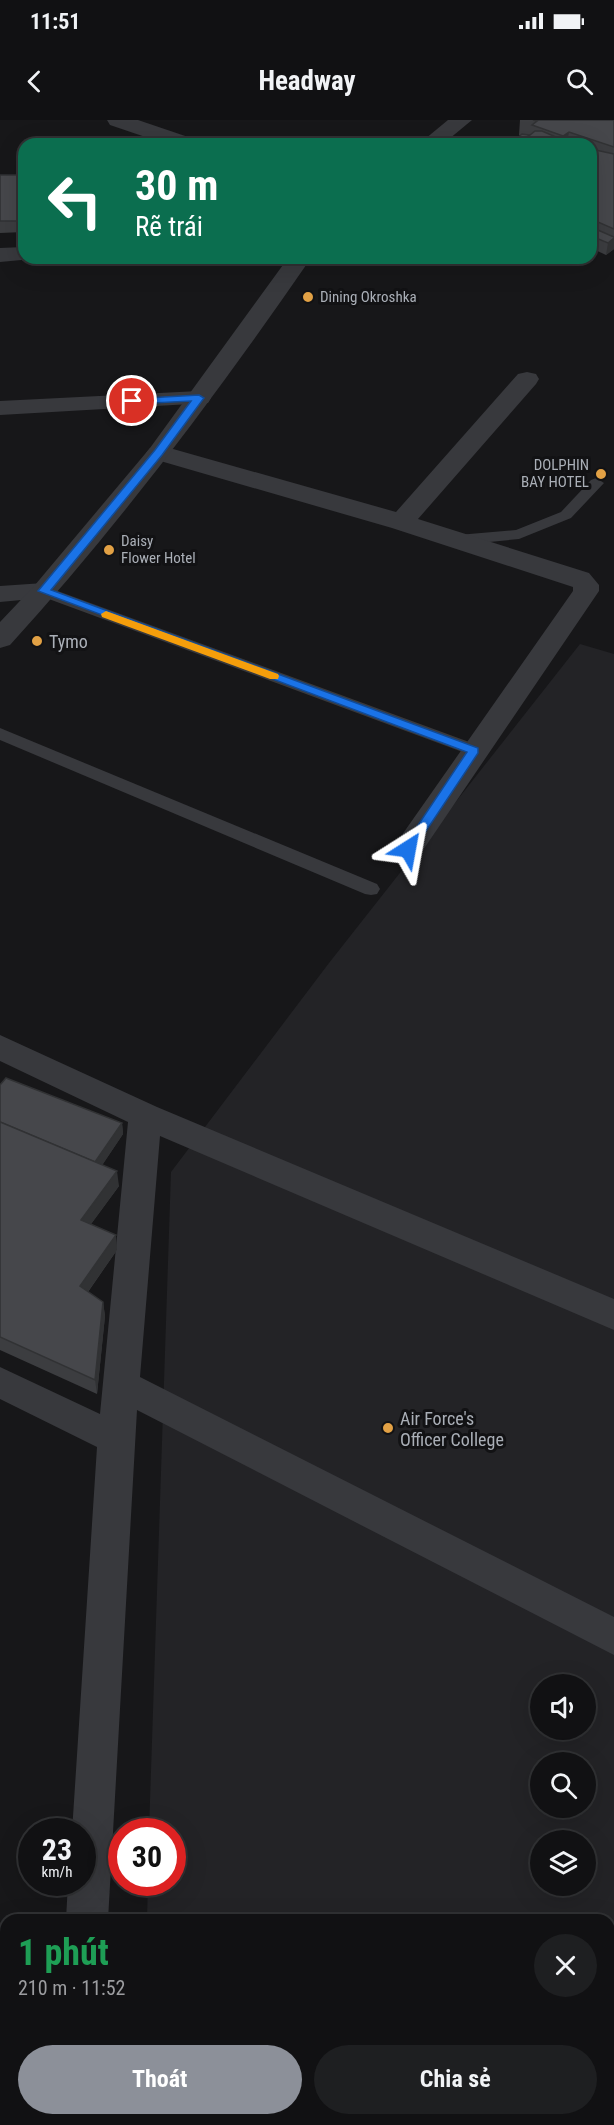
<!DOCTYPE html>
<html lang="vi">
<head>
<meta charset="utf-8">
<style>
  body { margin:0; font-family:"Roboto Condensed",sans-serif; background:#1e1f21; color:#f1f3f6; height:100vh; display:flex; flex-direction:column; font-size:22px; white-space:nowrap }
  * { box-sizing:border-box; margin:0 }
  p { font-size:20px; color:#9c9da0 }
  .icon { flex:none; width:33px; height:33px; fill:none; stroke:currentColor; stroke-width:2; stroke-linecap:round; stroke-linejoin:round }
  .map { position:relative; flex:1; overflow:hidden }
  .side { position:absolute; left:0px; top:1794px; width:615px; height:212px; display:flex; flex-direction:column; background:#111113; border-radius:18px 18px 0 0; box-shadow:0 6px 24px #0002,0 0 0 2px #303133 }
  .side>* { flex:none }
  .banner { position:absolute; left:18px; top:18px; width:579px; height:126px; border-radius:18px; box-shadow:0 6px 24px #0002,0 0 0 2px #303133; background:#0b6e4f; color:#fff; overflow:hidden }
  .buttons { position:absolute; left:530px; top:1554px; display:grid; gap:12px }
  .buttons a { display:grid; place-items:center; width:66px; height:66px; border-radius:50%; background:#111113; box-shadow:0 6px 24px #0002,0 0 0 2px #303133; font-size:30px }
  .speed { position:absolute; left:18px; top:1698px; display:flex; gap:12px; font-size:30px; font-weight:700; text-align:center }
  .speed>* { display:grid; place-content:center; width:78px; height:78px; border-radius:50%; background:#111113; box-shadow:0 6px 24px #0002,0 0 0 2px #303133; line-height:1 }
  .speed small { font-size:15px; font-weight:400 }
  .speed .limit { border:9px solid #d22; background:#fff; color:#111 }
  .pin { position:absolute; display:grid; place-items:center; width:51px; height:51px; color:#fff; margin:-26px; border:3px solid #fff; border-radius:50%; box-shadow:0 2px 6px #0007 }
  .me { position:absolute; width:66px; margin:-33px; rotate:34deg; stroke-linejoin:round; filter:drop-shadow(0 0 4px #0008) }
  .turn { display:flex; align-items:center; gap:21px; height:126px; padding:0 18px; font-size:27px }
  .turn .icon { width:78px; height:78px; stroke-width:2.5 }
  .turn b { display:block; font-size:42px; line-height:51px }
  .round { display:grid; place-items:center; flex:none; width:63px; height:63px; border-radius:32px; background:#1e1f21 }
  .head { display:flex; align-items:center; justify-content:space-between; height:102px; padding:0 18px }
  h1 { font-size:36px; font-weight:700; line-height:45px; color:#1e9e55 }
  .action { display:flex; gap:12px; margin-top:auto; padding:12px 18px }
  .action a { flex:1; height:69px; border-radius:36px; background:#8c9099; color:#fff; font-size:24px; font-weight:700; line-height:69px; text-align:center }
  .action a+a { background:#1e1f21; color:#f1f3f6 }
  .status { display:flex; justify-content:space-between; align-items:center; height:42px; padding:0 30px; background:#111113; direction:ltr }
  .status svg { height:16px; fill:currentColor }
  header { display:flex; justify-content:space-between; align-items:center; height:78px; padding:0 18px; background:#111113; font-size:27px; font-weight:700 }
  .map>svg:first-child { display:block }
</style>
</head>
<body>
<div class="status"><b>11:51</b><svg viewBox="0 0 49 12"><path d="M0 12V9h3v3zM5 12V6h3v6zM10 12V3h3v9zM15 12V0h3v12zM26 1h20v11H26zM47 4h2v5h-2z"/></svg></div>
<header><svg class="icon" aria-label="back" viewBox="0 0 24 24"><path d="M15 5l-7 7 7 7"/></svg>Headway<svg class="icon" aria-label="search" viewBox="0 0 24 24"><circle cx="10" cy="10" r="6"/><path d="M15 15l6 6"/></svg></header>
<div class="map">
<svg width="614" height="2005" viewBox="0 0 614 2005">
  <rect width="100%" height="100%" fill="#171719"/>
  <path fill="#232326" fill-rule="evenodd" d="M580,524L614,534V2005H140V2000H609V1800H147L148,1763L172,1762V1712L149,1711L171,1052L329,843ZM540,1564H585V1610H540ZM540,1642H585V1688H540ZM540,1720H585V1766H540Z"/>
  <polygon fill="#212822" points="609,1848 614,1851 614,2005 474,2005 477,2000 609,2000"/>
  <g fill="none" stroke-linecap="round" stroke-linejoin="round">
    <g fill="#38393d" fill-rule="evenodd">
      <polygon points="596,358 604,363 571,398 519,419 458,425 450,420 458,415 516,410 561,392 591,360"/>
      <polygon points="44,466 480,626 482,630 480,634 468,634 38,475 36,471"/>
      <polygon points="0,608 377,764 380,769 377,774 371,775 365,774 0,620"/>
    </g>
    <g fill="#38393d" fill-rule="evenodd">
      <polygon points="527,252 536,254 539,259 536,264 418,399 589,453 599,465 599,471 419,736 408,739 397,736 393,729 397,722 573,471 573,467 392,408 150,338 146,333 150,328 159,325 396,392 518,254"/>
      <polygon points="199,271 208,273 211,278 208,283 0,295 0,281"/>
      <polygon points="44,463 53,465 57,471 53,477 0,482 0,466"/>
      <polygon points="0,915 157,987 614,1179 614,1210 160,1016 140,1257 614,1497 614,1535 137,1290 108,1800 66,1800 68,1762 82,1762 82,1712 72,1712 97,1327 0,1279 0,1247 100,1294 128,1002 0,941"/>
      <rect x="53" y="2000" width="44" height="5"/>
    </g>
    <g fill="#38393d" fill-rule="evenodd">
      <polygon points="107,0 138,0 194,19 197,24 166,24 110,5"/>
      <polygon points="448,0 472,0 443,24 419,24"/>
      <polygon points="24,127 24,138 32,139 0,142 0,128"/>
      <path d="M288,138H311C218,273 120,404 10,525L0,528V502L35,465L150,328Z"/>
    </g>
  </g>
  <g fill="#3c3d40">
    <polygon points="520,0 614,0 614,129 606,135 591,128 591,24 511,24 521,15 519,15"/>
    <polygon points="0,55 24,55 24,112 0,113"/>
    <polygon points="0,965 122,1003 123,1014 102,1045 119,1066 91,1104 117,1130 88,1172 103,1182 105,1196 97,1274 0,1230"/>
  </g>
  <g fill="#313234">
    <polygon points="569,12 567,24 563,24 563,16"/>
    <polygon points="614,118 614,129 606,135 608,123"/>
    <polygon points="122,1003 123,1014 95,1056 93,1045"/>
    <polygon points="117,1051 119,1066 83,1115 81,1100"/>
    <polygon points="116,1115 117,1130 82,1180 80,1166"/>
    <polygon points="103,1182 105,1196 97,1274 95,1260"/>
  </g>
  <g fill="#46474b" stroke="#313234" stroke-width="1.5">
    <polygon points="533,0 614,0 614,27 569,12 563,16 532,5 537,1"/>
    <polygon points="535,11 542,11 572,24 519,24"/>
    <polygon points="522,14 529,15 519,24 511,24"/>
    <polygon points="591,29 614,34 614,109 591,99"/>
    <rect x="0" y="55" width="24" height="46"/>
    <polygon points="591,107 614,117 614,118 608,123 591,116"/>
    <polygon points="6,958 122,1003 95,1042 0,1002 0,965"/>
    <polygon points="0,1002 117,1051 81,1100 116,1115 80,1166 103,1182 95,1260 0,1217"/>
  </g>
  <polygon fill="#1a73e8" stroke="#114b97" stroke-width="1.5" points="199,275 204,278 162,335 51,470 478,628 478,633 412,732 408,734 402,729 467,632 38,471 155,330 191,281 132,284 129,283 129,279"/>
  <polygon fill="#f59e0b" points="106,491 278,554 279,556 278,559 270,559 102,497 101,494"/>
  <g fill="#e2a145" stroke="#121214" stroke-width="2">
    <circle cx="308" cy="177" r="6"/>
    <circle cx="601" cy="354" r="6"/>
    <circle cx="109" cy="430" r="6"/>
    <circle cx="37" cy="521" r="6"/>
    <circle cx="388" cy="1308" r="6"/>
  </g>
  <g text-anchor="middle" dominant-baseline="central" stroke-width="6" stroke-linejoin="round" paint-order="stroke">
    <g font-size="15" fill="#aaafb7" stroke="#121214" text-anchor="start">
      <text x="320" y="177">Dining Okroshka</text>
      <text x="589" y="345" text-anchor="end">DOLPHIN<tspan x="589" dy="17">BAY HOTEL</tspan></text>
      <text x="121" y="421">Daisy<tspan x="121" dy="17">Flower Hotel</tspan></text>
    </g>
    <g font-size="18" fill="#aaafb7" stroke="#121214" text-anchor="start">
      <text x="49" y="521">Tymo</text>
      <text x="400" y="1298">Air Force's<tspan x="400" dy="21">Officer College</tspan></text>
    </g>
  </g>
</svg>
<div class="buttons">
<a><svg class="icon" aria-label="sound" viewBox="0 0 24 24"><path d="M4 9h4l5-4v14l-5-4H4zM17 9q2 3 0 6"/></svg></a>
<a><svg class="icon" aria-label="search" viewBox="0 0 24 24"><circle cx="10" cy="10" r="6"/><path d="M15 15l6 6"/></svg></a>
<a><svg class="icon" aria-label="layers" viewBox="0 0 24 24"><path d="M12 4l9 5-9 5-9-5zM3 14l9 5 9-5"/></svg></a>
</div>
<div class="speed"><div>23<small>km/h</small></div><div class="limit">30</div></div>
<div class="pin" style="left:132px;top:281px;background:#d93025"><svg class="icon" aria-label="arrive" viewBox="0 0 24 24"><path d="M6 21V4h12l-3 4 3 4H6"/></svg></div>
<svg class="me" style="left:408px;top:729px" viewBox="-20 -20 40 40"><path d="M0-17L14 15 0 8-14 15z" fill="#1a73e8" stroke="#fff" stroke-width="4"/></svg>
<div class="banner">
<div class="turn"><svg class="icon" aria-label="left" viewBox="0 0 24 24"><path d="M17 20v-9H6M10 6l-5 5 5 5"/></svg><div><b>30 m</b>Rẽ trái</div></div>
</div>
<section class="side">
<div class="head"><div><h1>1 phút</h1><p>210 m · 11:52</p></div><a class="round"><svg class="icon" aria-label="close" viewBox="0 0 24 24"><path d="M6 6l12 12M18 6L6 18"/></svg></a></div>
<div class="action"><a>Thoát</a><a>Chia sẻ</a></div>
</section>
</div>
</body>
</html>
